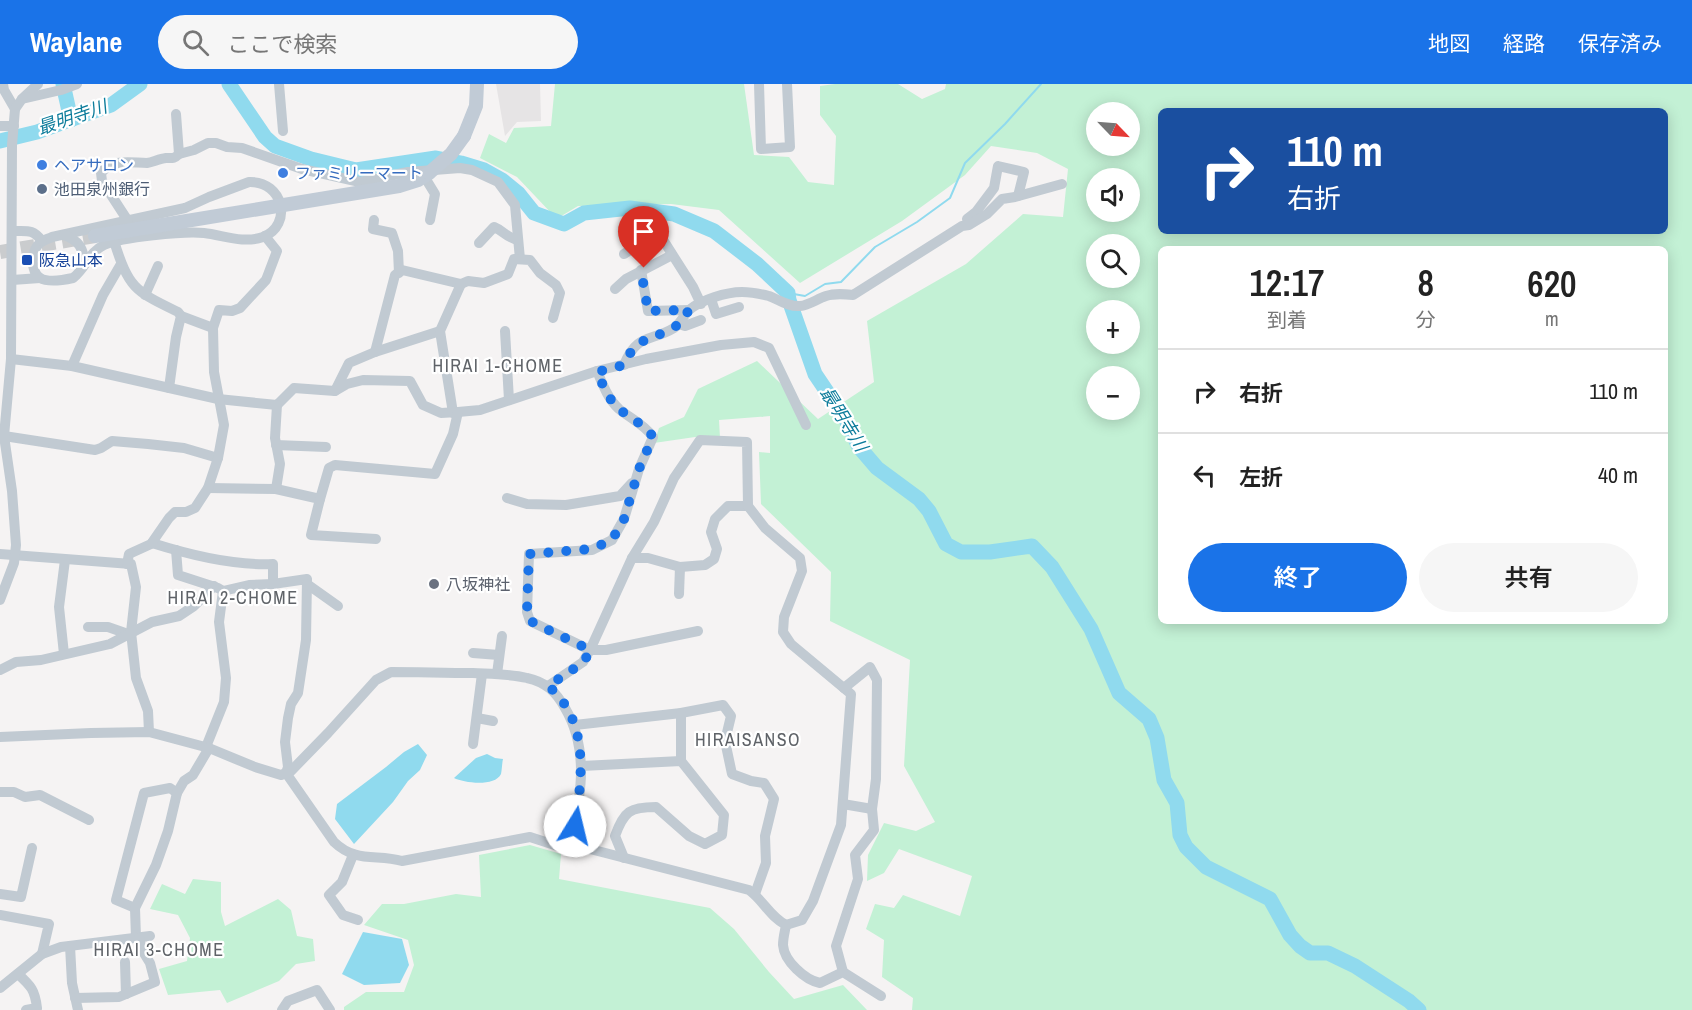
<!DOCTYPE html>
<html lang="ja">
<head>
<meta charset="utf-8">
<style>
  body { margin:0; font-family:"Archivo Narrow","Noto Sans JP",sans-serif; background:#f6f6f6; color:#222; height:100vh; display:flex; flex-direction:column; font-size:22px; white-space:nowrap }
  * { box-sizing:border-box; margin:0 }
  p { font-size:20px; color:#767676 }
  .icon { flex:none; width:33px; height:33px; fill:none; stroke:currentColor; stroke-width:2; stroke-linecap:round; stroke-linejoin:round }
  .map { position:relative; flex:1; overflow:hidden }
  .sheet { position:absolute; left:1158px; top:162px; width:510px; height:378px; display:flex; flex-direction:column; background:#fff; border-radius:9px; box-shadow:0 3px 15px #0003 }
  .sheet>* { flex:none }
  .guide { position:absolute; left:1158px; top:24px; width:510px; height:126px; border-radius:9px; box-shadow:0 3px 15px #0003; background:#1a4fa0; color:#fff; overflow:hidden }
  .needle { width:39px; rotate:115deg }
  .tools { position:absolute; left:1086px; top:18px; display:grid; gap:12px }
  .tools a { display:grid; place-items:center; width:54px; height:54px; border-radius:50%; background:#fff; box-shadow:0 3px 15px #0003; font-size:30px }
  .pin { position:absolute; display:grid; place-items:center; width:51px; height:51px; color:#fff; margin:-62px -26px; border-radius:50% 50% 50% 0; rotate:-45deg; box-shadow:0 0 6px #0007 }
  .pin .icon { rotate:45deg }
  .me { position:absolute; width:66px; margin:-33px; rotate:9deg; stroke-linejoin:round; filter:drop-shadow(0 0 4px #0008) }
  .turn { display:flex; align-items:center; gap:21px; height:126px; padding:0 30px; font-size:27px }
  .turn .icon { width:78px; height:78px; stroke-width:2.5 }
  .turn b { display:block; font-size:42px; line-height:51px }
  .eta { display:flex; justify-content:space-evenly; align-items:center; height:102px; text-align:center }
  .eta b { font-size:36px; font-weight:600; line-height:42px }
  .primary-button { display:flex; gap:12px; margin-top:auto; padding:12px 30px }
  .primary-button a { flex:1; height:69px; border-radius:36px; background:#1a73e8; color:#fff; font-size:24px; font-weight:600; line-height:69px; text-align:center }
  .primary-button a+a { background:#f6f6f6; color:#222 }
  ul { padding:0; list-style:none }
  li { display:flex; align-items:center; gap:18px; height:84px; padding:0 30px; border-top:2px solid #e0e0e0 }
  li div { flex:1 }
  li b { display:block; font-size:22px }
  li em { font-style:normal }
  header { display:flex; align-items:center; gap:36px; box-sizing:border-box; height:84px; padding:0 30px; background:#1a73e8; color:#fff }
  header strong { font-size:28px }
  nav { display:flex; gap:33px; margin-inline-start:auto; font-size:21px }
  .search { width:420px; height:54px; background:#f6f6f6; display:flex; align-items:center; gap:15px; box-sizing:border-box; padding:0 21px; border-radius:33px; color:#767676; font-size:22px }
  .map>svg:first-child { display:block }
</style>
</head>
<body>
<header>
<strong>Waylane</strong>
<div class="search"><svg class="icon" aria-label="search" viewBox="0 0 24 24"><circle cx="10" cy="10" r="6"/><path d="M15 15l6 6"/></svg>ここで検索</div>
<nav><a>地図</a><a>経路</a><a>保存済み</a></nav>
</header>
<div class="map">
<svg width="1692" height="926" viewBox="0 0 1692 926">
  <rect width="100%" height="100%" fill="#f5f3f3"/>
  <polygon fill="#e6e4e5" points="496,0 540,0 541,37 517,38 505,52"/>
  <g fill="#c3f1d5" fill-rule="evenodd">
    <path d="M555,0H744L754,71L789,73L808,98L834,101L836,52L820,31V2L835,0H898L922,15L945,5L946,0H1692V926H912L913,914L882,893L884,856L866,845L875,820L894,824L903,811L960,832L972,792L899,765L884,789L867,797L868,771L884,739L916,747L935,738L904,682L910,576L830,537L831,488L761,420L759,368L770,369V332L719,336L720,354L695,353L654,359L659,344L684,333L698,305L757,277L818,335L874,298L867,237L966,180L1023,130L1063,133L1068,85L1037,69L991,62L965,91L902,137L800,199L719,126L671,120L578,122L563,131L554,132L517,93L480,74L489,50L506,59L514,44L551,42ZM1161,27H1665V147H1161ZM1096,28H1130V62H1096ZM1096,94H1130V128H1096ZM1096,160H1130V194H1096ZM1161,165H1665V537H1161ZM1096,226H1130V260H1096ZM1096,292H1130V326H1096Z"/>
    <polygon points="530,761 561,770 559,795 710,824 734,845 769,888 794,915 843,901 867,926 344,926 344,923 366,908 404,908 414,881 408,856 364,841 382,820 404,820 456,810 481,813 479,771"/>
    <polygon points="193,795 221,798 221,828 225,842 278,815 291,826 297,852 313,855 315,877 296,880 279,897 227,919 220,906 168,911 159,885 187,877 190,854 178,831 150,825 162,800 185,810"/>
  </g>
  <g fill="#90daee">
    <polygon points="418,660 427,671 420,686 408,697 393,718 354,760 335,735 337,720 386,683 404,668"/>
    <path d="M487,670L495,674L503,675C502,679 502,686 501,690C495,703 464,699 454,694L476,674Z"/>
    <polygon points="363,848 402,855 409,881 400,899 364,901 342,890"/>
  </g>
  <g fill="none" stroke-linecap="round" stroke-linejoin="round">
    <polyline stroke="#90daee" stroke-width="2" points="788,209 805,212 825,200 841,198 875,163 917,138 950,114 965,79 1005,40 1041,0"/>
    <g stroke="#90daee" stroke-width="15">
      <polyline points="63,0 71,36"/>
      <polyline points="229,0 265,53 275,62 311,75 356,86 436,74 461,79 484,86 502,96 518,109 534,129 564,140 584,129 630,124 674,130 714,147 757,180 788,209 789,216 815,290 846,336 859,363 877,384 919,415 929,427 946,460 961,468 990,468 1032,462 1052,483 1091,545 1119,609 1149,635 1157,654 1164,696 1177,719 1180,751 1186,763 1206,783 1270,815 1290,851 1300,862 1310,869 1328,869 1355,882 1409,917 1419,926"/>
      <polyline points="0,57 37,48 111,21 140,0"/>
    </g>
    <polyline stroke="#caccce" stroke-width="14" stroke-dasharray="14 7" stroke-linecap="butt" points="0,168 95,152"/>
    <g stroke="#c1cad2" stroke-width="10">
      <polyline points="3,0 4,6 15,25"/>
      <polyline points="279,0 283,47"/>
      <polyline points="759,0 761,65 790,63 787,0"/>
      <polyline points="22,15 38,0"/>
      <polyline points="176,30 179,70 194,66 208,59 216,59 227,63 242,64 302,85 360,98 408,88 460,84 472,86 498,98 515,121 520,175"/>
      <polyline points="0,42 14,42"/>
      <polyline points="424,92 435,110 430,136"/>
      <path d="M249,98C284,97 293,141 263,153C243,160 223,151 204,149C185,147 121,153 104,161C89,168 86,184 73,194C64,196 49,199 40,194C30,187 31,167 40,159C43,156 48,155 52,153L185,124L209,113Z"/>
      <polyline points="967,135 976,128 994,104 998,82 1024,88 1018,112"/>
      <polyline points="374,136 373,145 392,149 398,167 399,189"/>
      <path d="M128,137L102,97L101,89C113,74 131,79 147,79C153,78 159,75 166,74C172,74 174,75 179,70"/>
      <path d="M13,147C28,147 33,145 42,157"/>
      <path d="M64,151C78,156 84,164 84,179"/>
      <path d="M114,157C129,205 135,207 178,228L181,232L176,253L169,304"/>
      <path d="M479,159L494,143C504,147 507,154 518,156"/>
      <polyline points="624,170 647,155 660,151 693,203 701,220"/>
      <polyline points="641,186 648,227 689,226"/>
      <polyline points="12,196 40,194"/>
      <polyline points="615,205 626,195 672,171"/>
      <polyline points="145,211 158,182"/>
      <polyline points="711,215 716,230 739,223"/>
      <polyline points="181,232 213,244"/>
      <polyline points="679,240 685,242 701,236"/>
      <polyline points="505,247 509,316"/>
      <polyline points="375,268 395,191 402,186 461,200 468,197 484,199 508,190 514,175 530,176 540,189 556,201 560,209 553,234"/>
      <polyline points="11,275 72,282 218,315 277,321 294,304 335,307 347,300 363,296 410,297 423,321 441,329 458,328 480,326 597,287 646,275 721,261 754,258 769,264 806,341"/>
      <path d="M624,281C637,249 651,258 674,244C681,239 683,232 689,226C701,216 726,208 742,208C750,208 761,210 769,212C779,216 789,223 800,222C809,221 817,215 826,212C835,209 844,210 853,211L962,142L969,141L987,130L1002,115L1015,113L1062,100"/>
      <polyline points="72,282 103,211 121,180"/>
      <polyline points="335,307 349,279 375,268 440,247"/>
      <polyline points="453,329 440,247 461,200"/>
      <polyline points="0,354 4,352 95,366 101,364 112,357 148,360 184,364 218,374"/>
      <polyline points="276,361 326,363"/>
      <polyline points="208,404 276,405 320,415 311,451 376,455"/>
      <polyline points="276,405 280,380 275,354 277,321"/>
      <polyline points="507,414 527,420 566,421 620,412 632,399"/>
      <polyline points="320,415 329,384 335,381 435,390 453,350 458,328"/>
      <path d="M152,459C190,471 233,482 273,480V500L307,495L306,556L298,609L291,620L288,634L285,658L288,683L286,689L334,758C356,779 376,770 402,777L530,753L570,766L590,765L749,806C763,816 770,833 786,841C785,847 783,854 783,861C784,877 805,896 820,899L843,888L881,912"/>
      <polyline points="176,466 178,491 218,504 223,507 219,538 226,594 224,618 206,663"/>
      <polyline points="0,470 131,480 136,503 131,548 136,594 148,627 149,648"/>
      <polyline points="632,474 648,474 680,483 705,481 714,475 717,465 711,448 715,435 728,422 748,422"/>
      <polyline points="127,480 129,470 151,460 169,434 175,428 186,428 195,424 208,404 218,374 224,341 214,288 213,244 219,226 232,227 240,224 266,196 277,167 265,152"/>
      <polyline points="307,500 338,522"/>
      <polyline points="223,507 249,501 273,500"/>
      <polyline points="679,510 680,483"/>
      <polyline points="0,516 14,479 16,461 12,407 4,352 11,275 12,61 15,25 22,15 61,6 77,0"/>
      <polyline points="88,543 108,543 128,550"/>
      <polyline points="698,547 606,566 590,566 632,474 654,438 674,394 700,356 747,358 748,422 765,444 800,474 802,487 784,533 783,548 791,560 851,610 841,741 813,817 802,836 786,841"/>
      <polyline points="473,569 499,571"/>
      <polyline points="64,570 59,523 65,476"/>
      <polyline points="0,586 16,578 41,576 110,560 152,538 179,532 194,522 214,502"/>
      <polyline points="497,590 502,552"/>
      <path d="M548,602L583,578L590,566L530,537L527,528L529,470L592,466L612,456L624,435L639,385L653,353C644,340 631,335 619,325C608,315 603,301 597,287"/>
      <polyline points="477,634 493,637"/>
      <polyline points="575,641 681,629 723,621 731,632 725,657 732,690 751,697 764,699 774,715 765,752 766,779 755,810"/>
      <path d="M0,653L91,649L149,648L209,664L255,683L281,691L291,687L328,649L376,596L391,588C418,588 445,589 473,589C491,590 510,590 527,594C546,598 556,608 565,624C591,668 580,718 569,765"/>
      <polyline points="473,660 482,590"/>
      <polyline points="681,677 681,629"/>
      <path d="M582,682L681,677L724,731L722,751L705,760L689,752L656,723C630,723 624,727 615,752L624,774"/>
      <polyline points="0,708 14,708 25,713 40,711 89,736"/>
      <polyline points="843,720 872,725"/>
      <polyline points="353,771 342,798 329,811 343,831 358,836"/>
      <polyline points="0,810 21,813 32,764"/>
      <polyline points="135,824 116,816 144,709 170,704 177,709"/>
      <polyline points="0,831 49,840 42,870"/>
      <polyline points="136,854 135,824 156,781 168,747 177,709 184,697 193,691 209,664"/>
      <polyline points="70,862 72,899 78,926"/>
      <polyline points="125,878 126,910"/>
      <polyline points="843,888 836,862 858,795 855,771 874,746 872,725 876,695 877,596 870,583 844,604"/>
      <path d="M18,890C31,902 35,906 37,924L26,926"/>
      <polyline points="0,904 42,870 61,863 150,852"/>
      <polyline points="75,914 119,913 155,898 150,879 142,866 139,854"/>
      <polyline points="282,926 288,917 317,906 330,926"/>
    </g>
    <g stroke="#c1cbd6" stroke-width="14">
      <polyline points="464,52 476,22 477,0"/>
      <polyline points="95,152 399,102 418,96 429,89"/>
    </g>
    <polyline stroke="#c1cbd6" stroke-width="14" points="429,89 451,70 464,52"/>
  </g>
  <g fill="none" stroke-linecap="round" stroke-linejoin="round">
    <path stroke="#1a73e8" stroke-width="10" stroke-dasharray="0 18" d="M575,742C582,695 590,636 548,602L584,578L590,566L530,537L527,528L529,470L592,465L612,456L624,435L639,385L653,353C644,340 631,335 619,325C608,315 603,301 597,288L624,281C636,252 650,257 673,244C680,240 684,233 689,226L648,227L641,186L644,184"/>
  </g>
  <g fill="#3f7fe0" stroke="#fff" stroke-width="2">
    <circle cx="42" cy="81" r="6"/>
    <circle cx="283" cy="89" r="6"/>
  </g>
  <circle fill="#5c6f8a" stroke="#fff" stroke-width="2" cx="42" cy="105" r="6"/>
  <rect fill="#1a4fb4" stroke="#fff" stroke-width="2" x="21" y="170" width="12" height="12" rx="3"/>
  <circle fill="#6b7280" stroke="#fff" stroke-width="2" cx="434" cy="500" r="6"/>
  <g text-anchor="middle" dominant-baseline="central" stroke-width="4.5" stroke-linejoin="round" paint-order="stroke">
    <g font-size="16" fill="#366cbe" stroke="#fff" text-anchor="start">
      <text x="54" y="81">ヘアサロン</text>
      <text x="295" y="89">ファミリーマート</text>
    </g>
    <g font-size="16" fill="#4e5e75" stroke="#fff" text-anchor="start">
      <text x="54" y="105">池田泉州銀行</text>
    </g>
    <g font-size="16" fill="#164399" stroke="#fff" text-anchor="start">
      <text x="39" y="176">阪急山本</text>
    </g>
    <g font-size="16" fill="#5b616d" stroke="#fff" text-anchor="start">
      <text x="446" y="500">八坂神社</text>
    </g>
    <g font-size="18" font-style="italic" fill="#0c7c9b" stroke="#fff">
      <text transform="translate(72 33) rotate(-19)">最明寺川</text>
      <text transform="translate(844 335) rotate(58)">最明寺川</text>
    </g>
    <g font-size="18" letter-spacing="1.5" fill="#5f6368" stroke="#fff">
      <text x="498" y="281">HIRAI 1-CHOME</text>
      <text x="233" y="513">HIRAI 2-CHOME</text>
      <text x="748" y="655">HIRAISANSO</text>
      <text x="159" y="865">HIRAI 3-CHOME</text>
    </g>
  </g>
</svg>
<div class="tools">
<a><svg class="needle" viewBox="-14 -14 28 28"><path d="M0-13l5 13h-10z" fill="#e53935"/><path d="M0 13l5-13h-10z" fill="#767676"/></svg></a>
<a><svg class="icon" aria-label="sound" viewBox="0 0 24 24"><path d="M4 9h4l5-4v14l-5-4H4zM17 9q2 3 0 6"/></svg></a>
<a><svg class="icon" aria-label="search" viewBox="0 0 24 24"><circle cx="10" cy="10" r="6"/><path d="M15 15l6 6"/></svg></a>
<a>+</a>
<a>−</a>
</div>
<div class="pin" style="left:644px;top:184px;background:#d93025"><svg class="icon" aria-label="arrive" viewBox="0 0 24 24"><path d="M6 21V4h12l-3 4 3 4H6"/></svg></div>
<svg class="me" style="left:575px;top:742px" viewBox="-20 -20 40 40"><circle r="19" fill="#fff"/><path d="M0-13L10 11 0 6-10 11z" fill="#1a73e8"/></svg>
<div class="guide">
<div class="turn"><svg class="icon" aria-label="right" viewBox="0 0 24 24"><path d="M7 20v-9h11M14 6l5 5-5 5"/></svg><div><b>110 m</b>右折</div></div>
</div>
<section class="sheet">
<div class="eta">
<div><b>12:17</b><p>到着</p></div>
<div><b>8</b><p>分</p></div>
<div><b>620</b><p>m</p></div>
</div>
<ul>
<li><svg class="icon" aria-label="right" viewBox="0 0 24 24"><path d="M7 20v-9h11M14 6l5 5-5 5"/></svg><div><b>右折</b></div><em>110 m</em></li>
<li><svg class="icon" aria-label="left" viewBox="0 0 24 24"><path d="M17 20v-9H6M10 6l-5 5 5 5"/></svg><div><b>左折</b></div><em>40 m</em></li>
</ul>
<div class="primary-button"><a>終了</a><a>共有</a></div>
</section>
</div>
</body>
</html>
